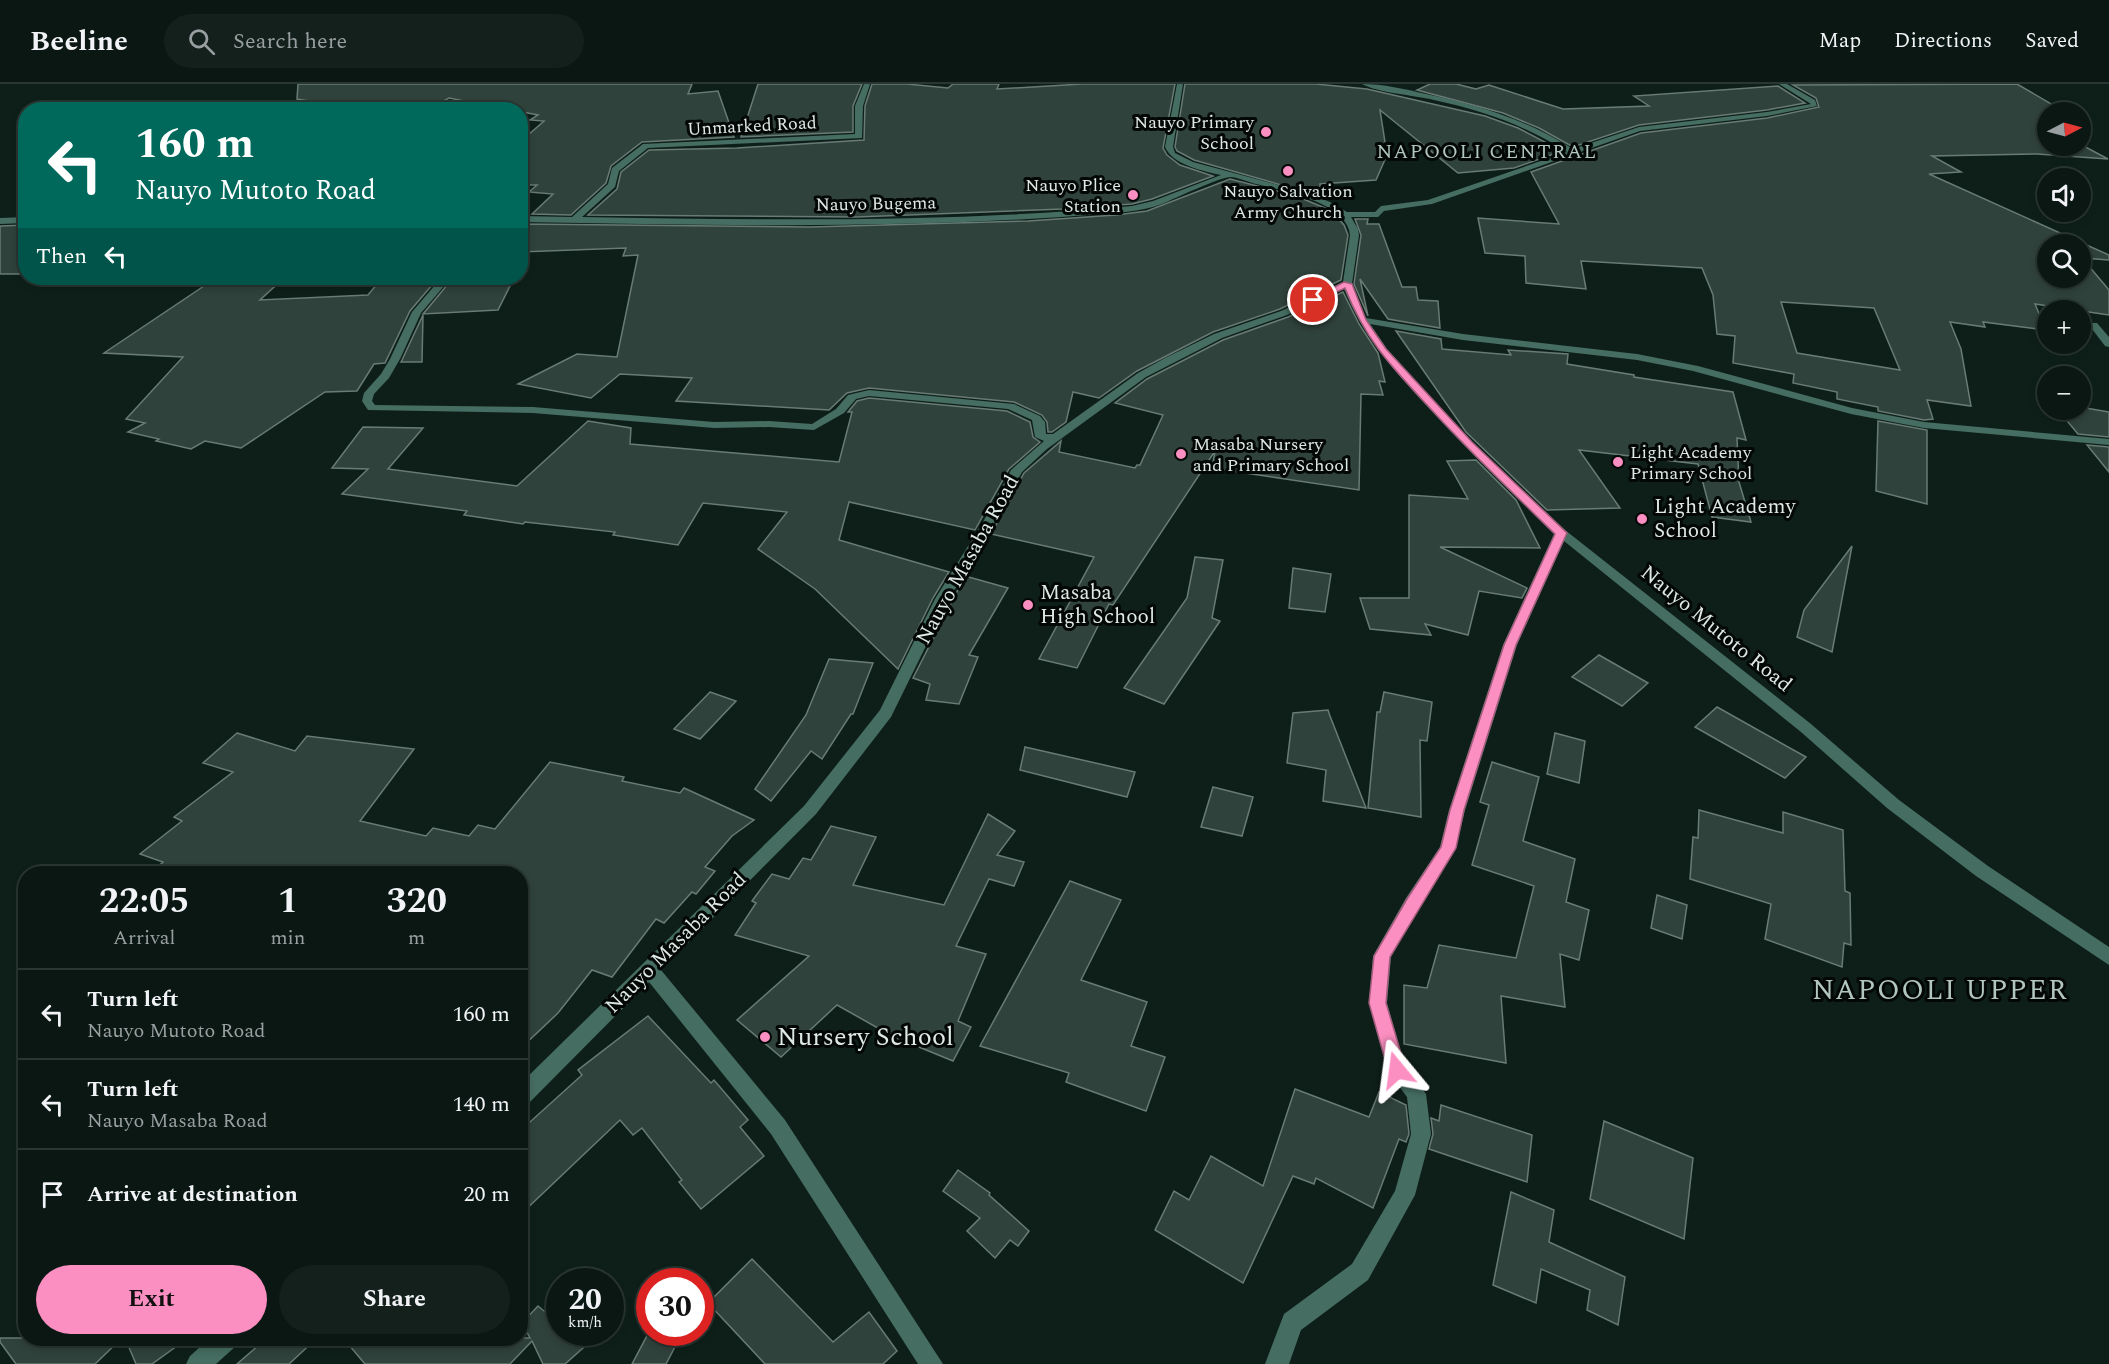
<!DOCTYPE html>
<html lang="en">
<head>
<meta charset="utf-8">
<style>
  body { margin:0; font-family:Spectral,serif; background:#13201c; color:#f1f3f6; height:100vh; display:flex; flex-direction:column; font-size:22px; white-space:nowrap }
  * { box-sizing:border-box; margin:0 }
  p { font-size:20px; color:#999fa0 }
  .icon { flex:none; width:33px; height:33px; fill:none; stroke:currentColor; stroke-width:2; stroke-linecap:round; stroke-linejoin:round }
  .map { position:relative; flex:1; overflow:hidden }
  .details { position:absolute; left:18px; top:782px; width:510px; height:480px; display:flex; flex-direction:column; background:#0a1713; border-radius:24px; box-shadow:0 3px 9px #0003,0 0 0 2px #2a3633 }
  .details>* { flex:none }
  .top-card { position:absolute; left:18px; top:18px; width:510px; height:183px; border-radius:24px; box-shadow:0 3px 9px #0003,0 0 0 2px #2a3633; background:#00695c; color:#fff; overflow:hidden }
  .needle { width:39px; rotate:84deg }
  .controls { position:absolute; left:2037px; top:18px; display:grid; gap:12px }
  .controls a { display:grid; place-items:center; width:54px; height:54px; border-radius:50%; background:#0a1713; box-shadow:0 3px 9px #0003,0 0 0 2px #2a3633; font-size:30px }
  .speed { position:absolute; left:546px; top:1184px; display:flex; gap:12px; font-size:30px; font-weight:700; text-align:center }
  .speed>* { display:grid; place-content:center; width:78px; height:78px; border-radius:50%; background:#0a1713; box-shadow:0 3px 9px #0003,0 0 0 2px #2a3633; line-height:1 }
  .speed small { font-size:15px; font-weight:400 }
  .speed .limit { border:9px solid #d22; background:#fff; color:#111 }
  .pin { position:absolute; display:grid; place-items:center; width:51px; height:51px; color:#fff; margin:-26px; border:3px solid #fff; border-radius:50%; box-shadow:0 2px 6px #0007 }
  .me { position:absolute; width:66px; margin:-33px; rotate:344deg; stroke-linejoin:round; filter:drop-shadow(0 0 4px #0008) }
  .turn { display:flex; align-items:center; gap:21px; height:126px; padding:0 18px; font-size:27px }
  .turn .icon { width:78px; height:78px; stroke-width:2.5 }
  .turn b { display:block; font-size:42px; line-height:51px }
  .then { display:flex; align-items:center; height:57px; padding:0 18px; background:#0003; gap:12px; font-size:22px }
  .eta { display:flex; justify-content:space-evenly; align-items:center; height:102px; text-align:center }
  .eta b { font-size:36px; font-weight:700; line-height:42px }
  .cta { display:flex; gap:12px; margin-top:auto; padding:12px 18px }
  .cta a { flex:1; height:69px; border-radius:36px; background:#fc8fc1; color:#111; font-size:24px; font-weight:700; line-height:69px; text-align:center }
  .cta a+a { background:#13201c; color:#f1f3f6 }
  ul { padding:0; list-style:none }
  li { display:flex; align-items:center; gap:18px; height:90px; padding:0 18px; border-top:2px solid #2a3633 }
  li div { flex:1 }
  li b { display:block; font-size:22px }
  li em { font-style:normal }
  header { display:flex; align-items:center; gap:36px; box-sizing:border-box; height:84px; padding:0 30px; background:#0a1713; border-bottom:2px solid #2a3633 }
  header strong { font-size:28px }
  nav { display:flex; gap:33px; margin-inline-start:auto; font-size:21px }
  .search { width:420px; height:54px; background:#13201c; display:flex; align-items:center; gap:15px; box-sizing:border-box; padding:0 21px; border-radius:33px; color:#999fa0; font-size:22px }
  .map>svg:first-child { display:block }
</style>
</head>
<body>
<header>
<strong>Beeline</strong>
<div class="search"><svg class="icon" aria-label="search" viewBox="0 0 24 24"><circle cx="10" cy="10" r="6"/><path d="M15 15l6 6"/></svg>Search here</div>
<nav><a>Map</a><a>Directions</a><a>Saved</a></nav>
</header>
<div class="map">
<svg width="2109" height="1280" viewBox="0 0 2109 1280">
  <rect width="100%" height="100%" fill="#0e1f19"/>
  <g fill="#30423c" stroke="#687b74" stroke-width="1.5" fill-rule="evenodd">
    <polygon points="298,0 692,0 688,10 718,7 734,53 642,58 611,82 606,99 571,131 532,130 553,110 529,108 537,101 520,101 520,58 544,37 530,36 538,31 449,14 427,26 375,21 363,26 297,15"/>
    <polygon points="758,0 862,0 853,22 853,48 741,53"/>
    <polygon points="872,0 907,0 948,4 953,0 999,0 997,5 1082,0 1175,0 1163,64 1167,71 1180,81 1213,92 1152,115 1132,120 1063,125 857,133 588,131 617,105 621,88 649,66 737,64 864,56 865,22"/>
    <polygon points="1185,0 1316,0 1367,5 1485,32 1518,44 1562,67 1514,84 1458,89 1380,26 1387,71 1376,96 1320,100 1320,112 1194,76 1177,67 1175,63"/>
    <polygon points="1430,0 1456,0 1476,5 1489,1 1563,25 1649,22 1634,12 1778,2 1805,19 1767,26 1639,41 1573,63 1539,44 1503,29 1417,6"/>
    <path d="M2017,0L2065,28H2048V62L2080,60L2108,75L2037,70L1932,72L1961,88L1929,90L2109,171V176L2082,174L2109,206V231L2035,220L2046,246L1983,238L1985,243L1950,238L1961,265L1971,322L1927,316L1933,335L1924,336L1878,327V323L1837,315V308L1793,299L1794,290L1733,279L1735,252L1717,250L1713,211L1702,184L1581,177L1586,205L1526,199L1525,172L1485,169L1478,134L1559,140L1531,88L1641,49L1767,34L1819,23L1816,14L1793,1ZM2048,160H2080V194H2048ZM1781,218L1874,224L1900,286L1797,269Z"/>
    <polygon points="1230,95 1296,112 1325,124 1336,132 1344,141 1348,151 1341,196 1280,225 1213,248 1137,287 1099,314 1073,308 1066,338 1052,348 1048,348 1047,338 1042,331 1014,318 869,304 847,309 829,326 676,317 692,294 620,290 591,314 518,300 577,270 617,273 638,171 623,172 626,164 520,168 522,140 810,143 1028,137 1116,131 1147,127"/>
    <polygon points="1355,135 1368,135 1367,140 1379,140 1402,203 1416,203 1418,216 1438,217 1440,244 1388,235 1360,195 1368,232 1354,200 1361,151"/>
    <polygon points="26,141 26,190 0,190 0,142"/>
    <polygon points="216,194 284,194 260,216 368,211 382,194 438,194 410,227 385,279 374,280 357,307 325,308 241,364 205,357 191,365 156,357 159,355 128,348 145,339 126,335 183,273 104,269"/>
    <polygon points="453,194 514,194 498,226 423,230"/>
    <polygon points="1343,208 1359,240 1378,269 1385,298 1379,297 1383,311 1361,310 1359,406 1212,384 1215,367 1113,521 1109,520 1077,584 1039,575 1094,473 991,450 1024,389 1061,357 1059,368 1135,384 1137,381 1140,381 1163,331 1115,319 1147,295 1223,256 1288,233"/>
    <polygon points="423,231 422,278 401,278 402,276"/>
    <polygon points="1396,247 1441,255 1442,265 1511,271 1508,266 1568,270 1567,280 1634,291 1634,293 1733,308 1746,356 1737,354 1739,398 1751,438 1712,433 1698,380 1579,366 1620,424 1547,426 1466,348"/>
    <polygon points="869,314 1007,327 1030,338 1033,353 1040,358 1009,385 975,446 849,418 839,456 949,488 933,514 898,585 815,505 758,465 787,428 703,419 678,461 613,451 615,448 525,438 523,440 464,431 467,427 342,410 368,385 332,384 363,343 423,344 388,385 517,402 588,337 631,344 630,360 839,378 852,328 848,328 857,317"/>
    <polygon points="2080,323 2109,328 2109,353 2078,350 2058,326 2080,326"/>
    <polygon points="1878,337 1927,346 1927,420 1876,407"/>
    <polygon points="2087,361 2109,363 2109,388"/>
    <polygon points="1476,376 1516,416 1540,464 1440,463 1527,504 1522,514 1479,507 1468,551 1425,540 1431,551 1370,545 1360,514 1409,514 1409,411 1468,415 1447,377"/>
    <polygon points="1852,462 1832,568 1797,553 1804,526"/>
    <polygon points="1195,473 1223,476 1212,534 1220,537 1164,620 1124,604 1187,514"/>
    <polygon points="1293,484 1331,490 1325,528 1289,524"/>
    <polygon points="965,492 1008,504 969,571 978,573 959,620 926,616 930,600 913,594"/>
    <polygon points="1599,571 1648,599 1622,622 1572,593"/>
    <polygon points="829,575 873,579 853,630 851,630 822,675 811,667 771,717 755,705 806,631"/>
    <polygon points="710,608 736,617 700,655 674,645"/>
    <polygon points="1384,608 1432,618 1427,657 1420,656 1421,733 1368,724 1377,628 1380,628"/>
    <polygon points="1717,623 1806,673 1785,694 1695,643"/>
    <polygon points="1328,626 1330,632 1366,724 1323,717 1326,686 1287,679 1293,629"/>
    <polygon points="237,649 295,667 307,652 414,665 360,737 426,752 433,744 469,752 478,741 495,745 550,678 624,693 622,697 680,709 684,704 754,736 732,752 705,783 715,787 696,810 692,808 664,839 656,835 612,893 592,886 558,929 520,965 520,789 298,789 273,784 268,789 151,789 163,778 140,770 182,737 174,733 233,688 203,679"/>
    <polygon points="1555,649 1585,657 1579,699 1547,690"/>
    <polygon points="1025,663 1135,688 1127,713 1020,686"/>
    <polygon points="1492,678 1539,693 1523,757 1575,775 1566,818 1589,826 1579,876 1560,870 1565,923 1501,912 1506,979 1404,960 1404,901 1427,904 1439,861 1516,874 1534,802 1472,781 1489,721 1480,718"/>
    <polygon points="1213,703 1253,713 1242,752 1201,743"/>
    <polygon points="1699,726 1783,749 1783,728 1843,746 1845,807 1850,809 1851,861 1844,859 1842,883 1765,855 1771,820 1690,795 1693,753 1698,754"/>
    <polygon points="988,730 1015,747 997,771 1024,778 1014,802 989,795 956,862 986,870 958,937 971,943 953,977 892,952 837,921 781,973 737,936 809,872 735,851 756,819 752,817 772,790 789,795 803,774 811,776 831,742 876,753 853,801 944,821"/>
    <polygon points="1070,797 1121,816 1081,896 1147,918 1131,962 1165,973 1146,1027 1066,998 1069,989 980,962"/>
    <polygon points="1657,811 1687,821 1682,855 1651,844"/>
    <polygon points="648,932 711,999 714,996 748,1036 740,1043 764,1072 701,1125 679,1098 682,1096 642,1044 633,1051 620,1036 520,1131 520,1047 582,991 578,986"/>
    <polygon points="1295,1005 1369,1033 1379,1008 1406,1021 1409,1050 1406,1058 1399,1055 1373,1124 1316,1094 1314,1100 1293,1092 1243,1199 1155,1146 1174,1107 1189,1116 1211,1072 1263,1102"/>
    <polygon points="1441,1021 1532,1051 1527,1098 1429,1065 1433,1050 1431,1034 1439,1037"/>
    <polygon points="1604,1037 1693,1074 1684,1155 1590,1115"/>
    <polygon points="958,1086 990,1109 989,1111 1029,1147 1018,1162 1010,1156 995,1174 967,1147 980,1134 943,1107"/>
    <polygon points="1511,1108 1554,1126 1549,1158 1625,1193 1618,1241 1587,1226 1590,1206 1541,1185 1536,1219 1493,1201"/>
    <polygon points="752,1175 833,1258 869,1228 897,1267 883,1280 765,1280 708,1219"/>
    <polygon points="538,1222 560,1240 560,1248 601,1248 565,1280 543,1280 532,1257 510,1280 365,1280 343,1254 530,1254 522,1239"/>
    <polygon points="649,1248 677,1259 666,1280 632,1280"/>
    <polygon points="0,1254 122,1254 95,1280 16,1280 0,1258"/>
    <polygon points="125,1254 188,1254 152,1280 136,1280"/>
    <polygon points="267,1254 317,1254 289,1280 237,1280"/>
  </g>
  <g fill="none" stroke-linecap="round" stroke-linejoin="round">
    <g fill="#456d61" fill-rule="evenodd">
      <path d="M864,0H870L863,22L862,54L648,64L619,87L615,103L582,133C765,136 949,139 1132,122L1153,117L1221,91C1203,87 1173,81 1165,63L1177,0H1183L1173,63L1175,69L1193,78L1305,108L1330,118L1347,128H1375L1381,122L1428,116L1567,68C1525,41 1481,26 1434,16C1414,11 1378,9 1362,0C1383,0 1405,5 1426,10C1479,21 1527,36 1573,65L1639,43L1767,28L1811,20L1779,0H1787L1815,16L1817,22L1767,32L1640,47L1432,120L1384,127L1378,133H1351L1358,145L1359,151L1352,200L1366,234L1463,250L1637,270L1698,282L1852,324L1924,338L2109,355V361L1924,344L1851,330L1693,287L1637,276L1463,256L1370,240L1387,265L1472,358L1565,446L1811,640L1899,716L1988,782L2109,863V881L1976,792L1887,724L1801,648L1564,457L1517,561L1465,726L1456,764L1418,824L1391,873L1387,919L1405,982L1426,1010L1431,1050L1415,1111L1368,1196L1301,1246L1289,1280H1265L1284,1230L1352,1180L1395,1107L1411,1050L1407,1013L1387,986L1369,919L1373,872L1406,814L1440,763L1449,726L1503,561L1554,450C1510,407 1466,365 1425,320C1389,280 1365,255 1344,205L1287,231L1222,254L1146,293L1047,365L1022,388L995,438L949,515L891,633L816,730L661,886L785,1036L943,1280H918L771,1050L649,898L527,1021L520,1023V1000L804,722L880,626L935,515L983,438L1011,386L1044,357L1035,353L1032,336L1008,325L869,312L856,315L844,329L814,346L769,343L714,344L533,329L368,326L362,317L364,309L381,290L390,275L412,228L441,194H451L421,229L400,275L389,294L374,310L372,317L375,321L533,323L714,338L769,337L812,340L836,325L848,311L869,306L1014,320L1040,332L1045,338L1046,350H1053L1138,289L1165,274L1214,250L1281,227L1343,198L1350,151C1348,119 1281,106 1256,100C1248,98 1237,93 1230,93C1218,94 1176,114 1162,120C1142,127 1121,129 1100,130C907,146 714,141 520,138V132L572,133L608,100L612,84L643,60L855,50V22Z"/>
      <polygon points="26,133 26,139 0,140 0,134"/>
      <polygon points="2091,239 2097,239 2109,253 2109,263 2105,262 2089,241"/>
      <polygon points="210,1254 239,1254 236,1262 216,1280 186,1280 190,1272"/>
    </g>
  </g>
  <path fill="#fc8fc1" stroke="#a45d7d" stroke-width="1.5" d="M1344,198L1352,200L1366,236L1386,265L1472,358L1567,449L1516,561L1464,726L1456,764L1390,873L1386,919L1406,986L1403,992L1397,995L1390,992L1388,986L1369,919L1374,872L1407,815L1441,763L1450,726L1504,561L1555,450C1512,408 1469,367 1429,323C1391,282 1366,257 1345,204L1316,218L1309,216Z"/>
  <g fill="#fc8fc1" stroke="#030705" stroke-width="2">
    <circle cx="1266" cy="48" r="6"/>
    <circle cx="1288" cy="87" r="6"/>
    <circle cx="1133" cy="111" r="6"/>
    <circle cx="1181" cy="370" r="6"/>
    <circle cx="1618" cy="378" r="6"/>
    <circle cx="1642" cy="435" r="6"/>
    <circle cx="1028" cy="521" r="6"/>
    <circle cx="765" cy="953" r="6"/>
  </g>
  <g text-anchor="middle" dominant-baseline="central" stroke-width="6" stroke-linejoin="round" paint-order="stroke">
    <g font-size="18" fill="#dee9e5" stroke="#030705" text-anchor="end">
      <text x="1254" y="38">Nauyo Primary<tspan x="1254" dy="21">School</tspan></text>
      <text x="1121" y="101">Nauyo Plice<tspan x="1121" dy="21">Station</tspan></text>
      <text x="1288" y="107" text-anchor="middle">Nauyo Salvation<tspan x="1288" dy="21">Army Church</tspan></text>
      <text x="1193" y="360" text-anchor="start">Masaba Nursery<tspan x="1193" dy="21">and Primary School</tspan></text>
      <text x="1630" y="368" text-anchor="start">Light Academy<tspan x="1630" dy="21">Primary School</tspan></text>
    </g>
    <g font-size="18" fill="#dee9e5" stroke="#030705">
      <text transform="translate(752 42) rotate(-3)">Unmarked Road</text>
      <text transform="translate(876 120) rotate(-1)">Nauyo Bugema</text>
    </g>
    <g font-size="20" letter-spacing="1.5" fill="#b1c6be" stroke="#030705">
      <text x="1487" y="68">NAPOOLI CENTRAL</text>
    </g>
    <g font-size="21" fill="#dee9e5" stroke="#030705" text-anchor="start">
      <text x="1654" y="423">Light Academy<tspan x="1654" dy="24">School</tspan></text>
      <text x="1040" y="509">Masaba<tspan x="1040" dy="24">High School</tspan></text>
    </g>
    <g font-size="21" fill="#dee9e5" stroke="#030705">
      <text transform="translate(968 476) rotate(-61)">Nauyo Masaba Road</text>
      <text transform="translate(1716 545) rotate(39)">Nauyo Mutoto Road</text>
      <text transform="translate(676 859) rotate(-45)">Nauyo Masaba Road</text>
    </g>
    <g font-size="26" fill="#dee9e5" stroke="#030705" text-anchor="start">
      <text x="777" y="953">Nursery School</text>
    </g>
    <g font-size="28" letter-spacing="1.5" fill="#b1c6be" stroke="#030705">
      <text x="1940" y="906">NAPOOLI UPPER</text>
    </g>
  </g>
</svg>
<div class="controls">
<a><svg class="needle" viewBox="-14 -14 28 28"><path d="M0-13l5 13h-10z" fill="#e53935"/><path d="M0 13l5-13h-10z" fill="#999fa0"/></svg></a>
<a><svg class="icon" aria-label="sound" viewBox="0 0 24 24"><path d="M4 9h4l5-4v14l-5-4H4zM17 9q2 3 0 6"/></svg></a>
<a><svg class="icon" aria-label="search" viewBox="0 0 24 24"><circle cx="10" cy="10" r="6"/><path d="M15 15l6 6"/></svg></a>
<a>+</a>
<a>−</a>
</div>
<div class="speed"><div>20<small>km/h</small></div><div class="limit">30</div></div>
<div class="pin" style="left:1313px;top:216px;background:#d93025"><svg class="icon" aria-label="arrive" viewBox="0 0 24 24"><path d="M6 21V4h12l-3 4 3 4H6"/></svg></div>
<svg class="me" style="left:1397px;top:986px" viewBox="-20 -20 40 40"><path d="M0-17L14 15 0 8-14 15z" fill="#fc8fc1" stroke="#fff" stroke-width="4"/></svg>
<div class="top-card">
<div class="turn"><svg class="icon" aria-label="left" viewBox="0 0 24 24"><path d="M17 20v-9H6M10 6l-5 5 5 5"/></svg><div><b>160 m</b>Nauyo Mutoto Road</div></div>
<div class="then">Then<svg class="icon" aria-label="left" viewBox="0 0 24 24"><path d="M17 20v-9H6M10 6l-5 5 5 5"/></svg></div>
</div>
<section class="details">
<div class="eta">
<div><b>22:05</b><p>Arrival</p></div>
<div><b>1</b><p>min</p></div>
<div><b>320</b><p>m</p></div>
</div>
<ul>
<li><svg class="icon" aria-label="left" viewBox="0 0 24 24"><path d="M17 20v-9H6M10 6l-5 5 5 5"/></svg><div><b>Turn left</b><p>Nauyo Mutoto Road</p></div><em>160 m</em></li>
<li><svg class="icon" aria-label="left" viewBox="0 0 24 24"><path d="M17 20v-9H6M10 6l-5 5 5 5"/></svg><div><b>Turn left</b><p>Nauyo Masaba Road</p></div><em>140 m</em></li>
<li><svg class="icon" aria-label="arrive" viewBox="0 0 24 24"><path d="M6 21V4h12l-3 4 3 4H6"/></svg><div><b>Arrive at destination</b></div><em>20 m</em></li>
</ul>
<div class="cta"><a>Exit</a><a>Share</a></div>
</section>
</div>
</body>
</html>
